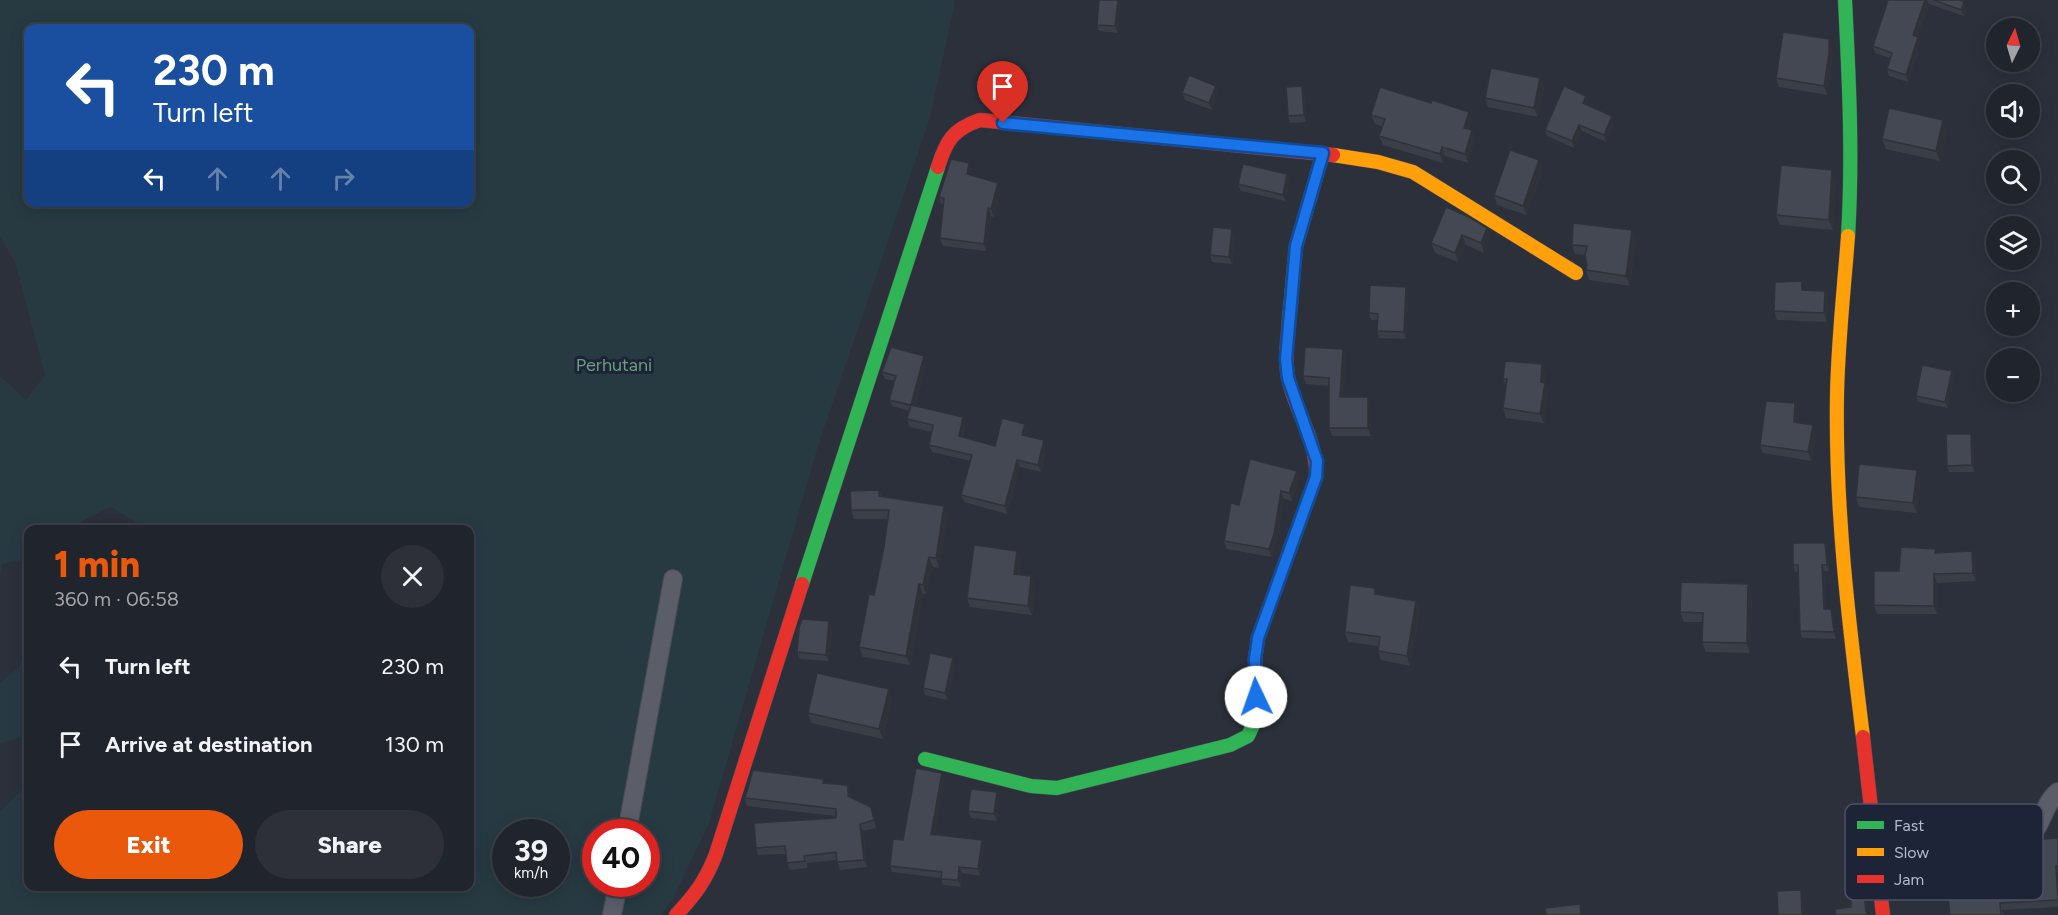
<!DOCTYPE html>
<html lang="en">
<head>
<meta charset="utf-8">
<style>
  body { margin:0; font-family:Figtree,sans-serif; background:#2d3038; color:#f1f3f6; height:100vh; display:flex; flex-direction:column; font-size:22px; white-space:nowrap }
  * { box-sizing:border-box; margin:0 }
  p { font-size:20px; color:#a2a4a9 }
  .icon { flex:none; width:33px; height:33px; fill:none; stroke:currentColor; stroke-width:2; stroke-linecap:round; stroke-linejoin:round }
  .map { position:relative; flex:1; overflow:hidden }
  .sheet { position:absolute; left:24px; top:525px; width:450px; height:366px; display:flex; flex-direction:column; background:#20242c; border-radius:12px; box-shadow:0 3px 15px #0003,0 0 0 2px #3d4148 }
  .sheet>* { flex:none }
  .banner { position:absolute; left:24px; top:24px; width:450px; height:183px; border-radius:12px; box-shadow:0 3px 15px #0003,0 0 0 2px #3d4148; background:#1a4fa0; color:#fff; overflow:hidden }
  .needle { width:39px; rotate:5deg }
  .controls { position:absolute; left:1986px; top:18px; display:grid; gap:12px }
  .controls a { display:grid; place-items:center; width:54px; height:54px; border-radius:50%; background:#20242c; box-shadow:0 3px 15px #0003,0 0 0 2px #3d4148; font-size:30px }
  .speed { position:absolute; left:492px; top:819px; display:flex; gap:12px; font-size:30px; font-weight:700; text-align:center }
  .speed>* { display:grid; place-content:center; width:78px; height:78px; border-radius:50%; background:#20242c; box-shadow:0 3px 15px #0003,0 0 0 2px #3d4148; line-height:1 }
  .speed small { font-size:15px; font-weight:400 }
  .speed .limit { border:9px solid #d22; background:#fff; color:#111 }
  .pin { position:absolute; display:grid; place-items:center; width:51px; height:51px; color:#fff; margin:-62px -26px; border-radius:50% 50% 50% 0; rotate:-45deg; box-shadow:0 0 6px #0007 }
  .pin .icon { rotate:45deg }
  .me { position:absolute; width:66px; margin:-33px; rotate:357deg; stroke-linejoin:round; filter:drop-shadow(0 0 4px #0008) }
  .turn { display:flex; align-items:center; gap:21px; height:126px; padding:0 30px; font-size:27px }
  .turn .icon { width:78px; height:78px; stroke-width:2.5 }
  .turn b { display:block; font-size:42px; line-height:51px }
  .lanes { display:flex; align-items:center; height:57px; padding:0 30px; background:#0003; justify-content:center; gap:30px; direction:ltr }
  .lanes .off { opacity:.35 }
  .round { display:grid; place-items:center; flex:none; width:63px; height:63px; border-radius:32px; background:#2d3038 }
  .head { display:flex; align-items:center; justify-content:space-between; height:102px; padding:0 30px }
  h1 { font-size:36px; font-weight:800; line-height:45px; color:#ea580c }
  .cta { display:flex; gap:12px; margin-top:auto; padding:12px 30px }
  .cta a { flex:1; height:69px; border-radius:36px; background:#ea580c; color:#fff; font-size:24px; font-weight:800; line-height:69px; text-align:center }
  .cta a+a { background:#2d3038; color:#f1f3f6 }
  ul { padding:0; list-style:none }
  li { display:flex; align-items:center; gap:18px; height:78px; padding:0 30px }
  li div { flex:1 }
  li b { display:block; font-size:22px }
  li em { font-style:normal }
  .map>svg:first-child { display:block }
</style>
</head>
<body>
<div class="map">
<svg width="2058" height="915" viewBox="0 0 2058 915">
  <rect width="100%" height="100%" fill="#2b303b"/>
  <g fill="#273a42" fill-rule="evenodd">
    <path d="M0,0H953L955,2L930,118L818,446L709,823L672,901L660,915H0V812L23,788L28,786V886H470V530L143,529L145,527L110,507L67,529L28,530V559L2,564L0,577V376L26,400L45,375L15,262L0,237ZM28,28H470V202H28ZM506,832H556V884H506ZM596,832H646V884H596Z"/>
    <polygon points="28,642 28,736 0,743 0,683 19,667"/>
  </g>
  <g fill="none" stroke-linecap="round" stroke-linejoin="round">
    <g stroke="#474b54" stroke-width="20">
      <g id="street">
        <polyline points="627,832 673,579"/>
        <path d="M1876,852C1894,847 1913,840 1931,839C1963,838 1997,856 2027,837C2043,828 2043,803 2058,792"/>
        <polyline points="612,915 618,884"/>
      </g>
    </g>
    <g stroke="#474b54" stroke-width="15">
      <g id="fast">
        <path d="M1845,0C1849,79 1853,157 1848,236"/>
        <polyline points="1289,320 1296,246 1323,153"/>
        <polyline points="802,584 938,167"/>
        <polyline points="925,759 1031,786 1057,788 1230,745 1248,736 1257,716 1256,674"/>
      </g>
    </g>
    <g stroke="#474b54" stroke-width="15">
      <g id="slow">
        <polyline points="1333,155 1378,162 1413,172 1576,273"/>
        <path d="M1848,236C1844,289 1838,342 1837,395C1835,510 1849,624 1863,737"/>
      </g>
    </g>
    <g stroke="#474b54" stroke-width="15">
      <g id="jam">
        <path d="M938,167C946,141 953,129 980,120L1333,155"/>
        <path d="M1256,674L1255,659L1258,638L1316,477C1318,442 1295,411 1288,377C1284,359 1288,339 1289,320"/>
        <polyline points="1863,737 1883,915"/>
        <path d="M676,915C695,895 706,880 716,854L802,584"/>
      </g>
    </g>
    <use href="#street" stroke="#5b5e69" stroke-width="18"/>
    <use href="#fast" stroke="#30b455" stroke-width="14"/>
    <use href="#slow" stroke="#ff9f0a" stroke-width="14"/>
    <use href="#jam" stroke="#e5322d" stroke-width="14"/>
  </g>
  <g fill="#3a3e47">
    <polygon points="1118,0 1120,6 1118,33 1099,31 1097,25"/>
    <polygon points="1888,0 1964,0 1963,2 1967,9 1964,16 1929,4 1918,36 1920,43 1908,82 1889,76 1887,69 1890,58 1875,53 1873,46"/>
    <polygon points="2037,37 2039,43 2030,72 2000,63 1999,62 2030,62"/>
    <polygon points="1832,48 1832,62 1827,95 1779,87 1776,78"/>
    <polygon points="1540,78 1544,87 1538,117 1488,107 1485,98"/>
    <polygon points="1216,86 1218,92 1212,110 1185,100 1182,93"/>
    <polygon points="1302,86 1304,93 1306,122 1290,123 1288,116"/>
    <polygon points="1586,96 1588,102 1587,105 1614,123 1606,142 1582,131 1574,148 1547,136 1545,130"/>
    <polygon points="1371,115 1472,121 1469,130 1472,130 1475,140 1468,163 1445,156 1443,163 1383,145 1379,136 1382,127 1375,124"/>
    <polygon points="1947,129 1940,161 1886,149 1882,139"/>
    <polygon points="1543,169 1527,215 1497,205 1494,195"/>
    <polygon points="972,171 971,175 1001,190 994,217 991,216 986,251 943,246 940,238 944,205 941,204 939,197"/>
    <polygon points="1287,174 1290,180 1285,201 1241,191 1238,184"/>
    <polygon points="1836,180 1833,230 1780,225 1776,215"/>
    <polygon points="1487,228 1490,238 1484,253 1466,245 1458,262 1435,253 1431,243"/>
    <polygon points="1632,230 1636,240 1630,286 1589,280 1586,270 1587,264 1585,255 1575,254 1572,245"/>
    <polygon points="1235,236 1232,264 1212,262 1210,255"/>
    <polygon points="1805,290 1825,291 1828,299 1827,322 1777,320 1774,311"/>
    <polygon points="1408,293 1406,339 1379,338 1377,331 1377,320 1371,320 1369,313"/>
    <polygon points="1343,349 1346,357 1343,397 1368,397 1371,405 1371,436 1332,436 1329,428 1329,386 1306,384 1303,376"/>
    <polygon points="927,362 915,406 965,424 963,437 995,446 1025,424 1028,431 1026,436 1046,448 1041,472 1020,467 1007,514 964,502 961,495 971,461 932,452 929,445 932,432 910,427 907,419 909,411 892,406 889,400 895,381 885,379 882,372"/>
    <polygon points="1952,371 1954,377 1948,408 1918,402 1916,396"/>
    <polygon points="1546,374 1545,384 1548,393 1544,423 1506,418 1503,408 1506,386 1503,379"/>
    <polygon points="1795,403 1799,412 1798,422 1816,434 1811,461 1763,453 1760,445"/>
    <polygon points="1973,440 1974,472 1949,472 1947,466"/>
    <polygon points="1917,470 1920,480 1917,513 1859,507 1856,497"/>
    <polygon points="1300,478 1292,501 1284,499 1277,541 1271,557 1227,549 1224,541 1239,505"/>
    <polygon points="879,490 881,496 948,515 939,568 933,567 926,594 923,594 910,665 863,657 859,647 874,595 884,547 888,519 854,519 851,510"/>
    <polygon points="1825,543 1828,550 1829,571 1824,571 1826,609 1833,616 1836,639 1802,638 1800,631 1798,572 1795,572 1793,565"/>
    <polygon points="1017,551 1021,560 1019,575 1031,576 1035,585 1032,615 970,607 967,598"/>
    <polygon points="1972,551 1976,560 1976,581 1937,583 1937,614 1877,614 1874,605 1899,571 1937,553"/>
    <polygon points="1748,584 1752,594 1750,653 1706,652 1702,642 1702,622 1684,622 1680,612"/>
    <polygon points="1378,594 1416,601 1420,611 1410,666 1381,660 1378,651 1378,646 1348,642 1345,632"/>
    <polygon points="832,628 829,661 800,659 797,652"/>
    <polygon points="955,664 947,700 925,695 923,688"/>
    <polygon points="889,689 892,699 883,739 811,723 808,713"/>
    <polygon points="942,773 944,779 935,834 984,847 980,876 962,873 961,887 943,885 941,878 892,872 890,866"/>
    <polygon points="826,784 848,785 851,792 851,797 873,815 876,828 863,831 867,867 840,870 837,860 807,863 807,868 790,870 787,863 786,854 758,855 756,848 836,818 836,816 747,806 745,798"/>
    <polygon points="997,792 999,799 997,821 971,818 968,811"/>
    <polygon points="2058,838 2058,907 2002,910 2003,915 1950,915 1979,895 2031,867"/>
  </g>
  <g fill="#303239">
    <polygon points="1118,0 1120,6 1118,33 1115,26"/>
    <polygon points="1925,0 1927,0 1929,4 1916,42 1913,35"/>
    <polygon points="1964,2 1967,9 1964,16 1961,10"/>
    <polygon points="1918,37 1920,43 1908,82 1906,75"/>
    <polygon points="2037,37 2039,43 2030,72 2028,66"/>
    <polygon points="1829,39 1832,48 1832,62 1827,95 1824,86"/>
    <polygon points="1540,78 1544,87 1538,117 1534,108"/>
    <polygon points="1216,86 1218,92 1212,110 1209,103"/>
    <polygon points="1302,86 1304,93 1306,122 1304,115"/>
    <polygon points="1586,96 1588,102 1585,110 1583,103"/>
    <polygon points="1469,112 1472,121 1467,137 1464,128"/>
    <polygon points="1612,116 1614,123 1606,142 1604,135"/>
    <polygon points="1943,120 1947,129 1940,161 1936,151"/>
    <polygon points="1579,125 1582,131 1574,148 1572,141"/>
    <polygon points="1472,130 1475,140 1468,163 1465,154"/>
    <polygon points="1442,147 1445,156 1443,163 1440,154"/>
    <polygon points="1539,160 1543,169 1527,215 1523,206"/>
    <polygon points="969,163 972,171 969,182 967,174"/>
    <polygon points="1832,170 1836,180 1833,230 1829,220"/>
    <polygon points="1287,174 1290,180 1285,201 1283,195"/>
    <polygon points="998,183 1001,190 994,217 991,209"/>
    <polygon points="988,208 991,216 986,251 984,244"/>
    <polygon points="1487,228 1490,238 1484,253 1481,243"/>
    <polygon points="1232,229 1235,236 1232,264 1229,257"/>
    <polygon points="1632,230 1636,240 1630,286 1626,276"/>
    <polygon points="1462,235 1466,245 1458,262 1455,253"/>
    <polygon points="1406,287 1408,293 1406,339 1404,332"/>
    <polygon points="1825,291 1828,299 1827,322 1824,313"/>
    <polygon points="1343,349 1346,357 1343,405 1340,397"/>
    <polygon points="924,356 927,362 913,412 911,405"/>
    <polygon points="1542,364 1546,374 1545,384 1548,393 1544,423 1540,414 1541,382"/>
    <polygon points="1952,371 1954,377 1948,408 1945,402"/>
    <polygon points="1368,397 1371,405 1371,436 1368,428"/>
    <polygon points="1795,403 1799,412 1797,431 1794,422"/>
    <polygon points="963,417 965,424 961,443 959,436"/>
    <polygon points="1025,424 1028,431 1025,443 1022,435"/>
    <polygon points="1813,425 1816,434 1811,461 1808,452"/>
    <polygon points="1971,434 1973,440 1974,472 1972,465"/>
    <polygon points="1044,440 1046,448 1041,472 1038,465"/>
    <polygon points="1017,460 1020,467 1007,514 1005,506"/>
    <polygon points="1917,470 1920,480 1917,513 1913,503"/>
    <polygon points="1297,471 1300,478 1292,501 1289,493"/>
    <polygon points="1281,491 1284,499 1277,541 1271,557 1269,549"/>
    <polygon points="944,506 948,515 939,568 936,558"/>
    <polygon points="1825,543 1828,550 1829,571 1827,565"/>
    <polygon points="1017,551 1021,560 1017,583 1014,574"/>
    <polygon points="1972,551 1976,560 1976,581 1973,573"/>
    <polygon points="929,557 933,567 926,594 923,585"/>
    <polygon points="1822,565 1824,571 1827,616 1824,609"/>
    <polygon points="1934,574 1937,583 1937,614 1934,606"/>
    <polygon points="1031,576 1035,585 1032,615 1028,606"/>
    <polygon points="919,584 923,594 910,665 906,656"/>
    <polygon points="1748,584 1752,594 1750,653 1747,643"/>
    <polygon points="1416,601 1420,611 1410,666 1407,656"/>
    <polygon points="1831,609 1833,616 1836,639 1834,632"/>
    <polygon points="829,621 832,628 829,661 826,655"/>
    <polygon points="953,658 955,664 947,700 945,693"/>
    <polygon points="889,689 892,699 883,739 879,729"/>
    <polygon points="942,773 944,779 934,840 931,834"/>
    <polygon points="848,785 851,792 850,803 848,796"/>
    <polygon points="997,792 999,799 997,821 994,814"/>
    <polygon points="860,824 863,831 867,867 864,860"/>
    <polygon points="982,840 984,847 980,876 978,869"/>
    <polygon points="2056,866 2058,871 2058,900"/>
    <polygon points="959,867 962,873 961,887 958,880"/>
    <polygon points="1863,888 1866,895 1868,915 1866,911"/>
    <polygon points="1801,890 1804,899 1805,915 1802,915"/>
  </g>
  <g fill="#444852" stroke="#303239" stroke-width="1.5">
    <polygon points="1099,0 1118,0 1115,26 1097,25"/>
    <polygon points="1888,0 1925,0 1913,35 1918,37 1906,75 1887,69 1892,53 1873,46"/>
    <polygon points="1934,0 1960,0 1964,2 1961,10"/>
    <polygon points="1783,32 1829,39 1829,53 1824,86 1776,78"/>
    <polygon points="2030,34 2037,37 2030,60"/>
    <polygon points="2014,62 2029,62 2028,66"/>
    <polygon points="1491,68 1540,78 1534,108 1485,98"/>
    <polygon points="1189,75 1216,86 1209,103 1182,93"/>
    <polygon points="1302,86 1304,115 1288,116 1286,87"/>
    <polygon points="1564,86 1586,96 1583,103 1612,116 1604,135 1579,125 1572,141 1545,130"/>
    <polygon points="1380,87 1431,103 1432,100 1469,112 1464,128 1472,130 1465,154 1442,147 1440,154 1379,136 1385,119 1371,115"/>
    <polygon points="1889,108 1943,120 1936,151 1882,139"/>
    <polygon points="1510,150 1539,160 1523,206 1494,195"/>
    <polygon points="951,159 969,163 967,174 998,183 991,209 988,208 984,244 940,238 944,198 939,197"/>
    <polygon points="1243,164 1287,174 1283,195 1238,184"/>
    <polygon points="1781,165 1832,170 1829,220 1776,215"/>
    <polygon points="1446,207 1469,217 1487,228 1481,243 1462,235 1455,253 1431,243"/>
    <polygon points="1573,223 1632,230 1626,276 1586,270 1587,264 1585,256 1587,246 1572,245"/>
    <polygon points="1213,227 1232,229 1229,257 1210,255"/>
    <polygon points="1802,281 1802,290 1825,291 1824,313 1774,311 1775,282"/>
    <polygon points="1370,285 1406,287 1404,332 1377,331 1378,314 1369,313"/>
    <polygon points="891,347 924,356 911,405 889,400 896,376 882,372"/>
    <polygon points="1305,347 1343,349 1340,397 1368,397 1368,428 1329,428 1329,378 1303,376"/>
    <polygon points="1505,361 1542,364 1541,382 1545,383 1540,414 1503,408 1507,379 1503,379"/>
    <polygon points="1922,365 1952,371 1945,402 1916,396"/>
    <polygon points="1766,401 1795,403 1794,422 1813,425 1808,452 1760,445"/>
    <polygon points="911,405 963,417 959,436 995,446 1002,418 1025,424 1022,435 1044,440 1038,465 1017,460 1005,506 961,495 972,455 929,445 933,425 907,419"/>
    <polygon points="1946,434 1971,434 1972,465 1947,466"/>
    <polygon points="1250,459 1297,471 1289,493 1281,491 1274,534 1269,549 1224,541 1231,503 1239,505"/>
    <polygon points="1859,464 1917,470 1913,503 1856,497"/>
    <polygon points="879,490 879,496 944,506 936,558 929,557 923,585 919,584 906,656 859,647 869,594 874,595 884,547 889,510 851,510 850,491"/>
    <polygon points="1793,543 1825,543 1827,565 1822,565 1824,609 1831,609 1834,632 1800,631 1798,565 1793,565"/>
    <polygon points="974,545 1017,551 1014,574 1031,576 1028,606 967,598"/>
    <polygon points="1901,547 1936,549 1935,553 1972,551 1973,573 1934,574 1934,606 1874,605 1874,571 1899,571"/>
    <polygon points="1681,582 1748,584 1747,643 1702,642 1703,613 1680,612"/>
    <polygon points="1350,585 1375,588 1375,594 1416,601 1407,656 1378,651 1380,637 1345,632"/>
    <polygon points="802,619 829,621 826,655 797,652 799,628"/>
    <polygon points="930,653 953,658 945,693 923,688"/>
    <polygon points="817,673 889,689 879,729 808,713"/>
    <polygon points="916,768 942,773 931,834 982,840 978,869 959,867 958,880 941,879 942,872 890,866 893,839 903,840"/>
    <polygon points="753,770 824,779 823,783 848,785 848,796 871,807 874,820 860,824 864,860 837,862 836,852 804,856 805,861 787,863 785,846 756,848 754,823 836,818 836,809 745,798"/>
    <polygon points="971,789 997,792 994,814 968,811"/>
    <polygon points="2058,838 2058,866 2056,866 2058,900 2000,903 2001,915 1950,915 1948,898 1979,895 1975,871 2001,867 2031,867 2029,840"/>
    <polygon points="1851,888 1863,888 1866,911 1868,915 1836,915 1835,909 1851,907"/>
    <polygon points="1801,890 1802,915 1778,915 1777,891"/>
    <polygon points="1580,904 1581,915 1546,915 1545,908"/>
  </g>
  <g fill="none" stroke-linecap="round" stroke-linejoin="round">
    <g stroke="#114b97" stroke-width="15">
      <polyline id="route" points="1003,123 1323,153 1296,246 1286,359 1288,378 1317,461 1316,477 1258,638 1255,659 1256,697"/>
    </g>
    <use href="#route" stroke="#1a73e8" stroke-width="10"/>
  </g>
  <g text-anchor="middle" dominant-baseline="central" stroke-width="6" stroke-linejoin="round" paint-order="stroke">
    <g font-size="18" fill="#6a9e7e" stroke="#1d2437">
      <text x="614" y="365">Perhutani</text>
    </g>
  </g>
  <rect x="1845" y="804" width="198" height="96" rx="9" fill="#1d2437" stroke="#4b5164" stroke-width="1.5"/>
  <rect x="1857" y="821" width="27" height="8" fill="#30b455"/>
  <rect x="1857" y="848" width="27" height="8" fill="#ff9f0a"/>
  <rect x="1857" y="875" width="27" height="8" fill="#e5322d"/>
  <g font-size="16" fill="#b5bacc">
    <text x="1894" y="831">Fast</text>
    <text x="1894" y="858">Slow</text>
    <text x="1894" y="885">Jam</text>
  </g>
</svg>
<div class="controls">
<a><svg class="needle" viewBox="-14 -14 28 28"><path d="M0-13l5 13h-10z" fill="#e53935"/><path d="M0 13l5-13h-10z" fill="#a2a4a9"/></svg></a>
<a><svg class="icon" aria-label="sound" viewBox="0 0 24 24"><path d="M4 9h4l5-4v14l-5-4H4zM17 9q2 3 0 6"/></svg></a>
<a><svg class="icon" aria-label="search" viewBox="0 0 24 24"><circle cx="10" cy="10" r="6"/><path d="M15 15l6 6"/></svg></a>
<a><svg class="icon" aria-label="layers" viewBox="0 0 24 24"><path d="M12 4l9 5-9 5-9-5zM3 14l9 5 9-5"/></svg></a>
<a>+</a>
<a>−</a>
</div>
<div class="speed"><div>39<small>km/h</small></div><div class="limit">40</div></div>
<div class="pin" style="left:1003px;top:123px;background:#d93025"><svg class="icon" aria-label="arrive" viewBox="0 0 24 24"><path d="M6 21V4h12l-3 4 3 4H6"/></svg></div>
<svg class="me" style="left:1256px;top:697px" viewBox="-20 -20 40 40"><circle r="19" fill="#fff"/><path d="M0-13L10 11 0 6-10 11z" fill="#1a73e8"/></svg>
<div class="banner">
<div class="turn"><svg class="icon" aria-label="left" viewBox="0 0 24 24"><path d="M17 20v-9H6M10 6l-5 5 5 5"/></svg><div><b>230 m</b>Turn left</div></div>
<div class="lanes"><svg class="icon" aria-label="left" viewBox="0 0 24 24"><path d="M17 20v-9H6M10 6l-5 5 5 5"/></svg><svg class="icon off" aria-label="ahead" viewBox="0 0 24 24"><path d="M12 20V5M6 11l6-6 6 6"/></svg><svg class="icon off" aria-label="ahead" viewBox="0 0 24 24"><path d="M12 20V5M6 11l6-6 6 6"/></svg><svg class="icon off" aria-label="right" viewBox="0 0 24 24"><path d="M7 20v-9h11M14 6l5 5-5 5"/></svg></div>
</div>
<section class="sheet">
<div class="head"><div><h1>1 min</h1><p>360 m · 06:58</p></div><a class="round"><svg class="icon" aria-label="close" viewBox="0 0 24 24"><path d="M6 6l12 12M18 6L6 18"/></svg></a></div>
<ul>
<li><svg class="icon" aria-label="left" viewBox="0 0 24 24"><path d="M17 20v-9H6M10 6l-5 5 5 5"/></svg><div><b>Turn left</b></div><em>230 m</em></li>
<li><svg class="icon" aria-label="arrive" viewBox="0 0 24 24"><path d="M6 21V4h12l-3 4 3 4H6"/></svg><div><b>Arrive at destination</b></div><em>130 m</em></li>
</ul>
<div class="cta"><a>Exit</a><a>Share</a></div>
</section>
</div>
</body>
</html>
